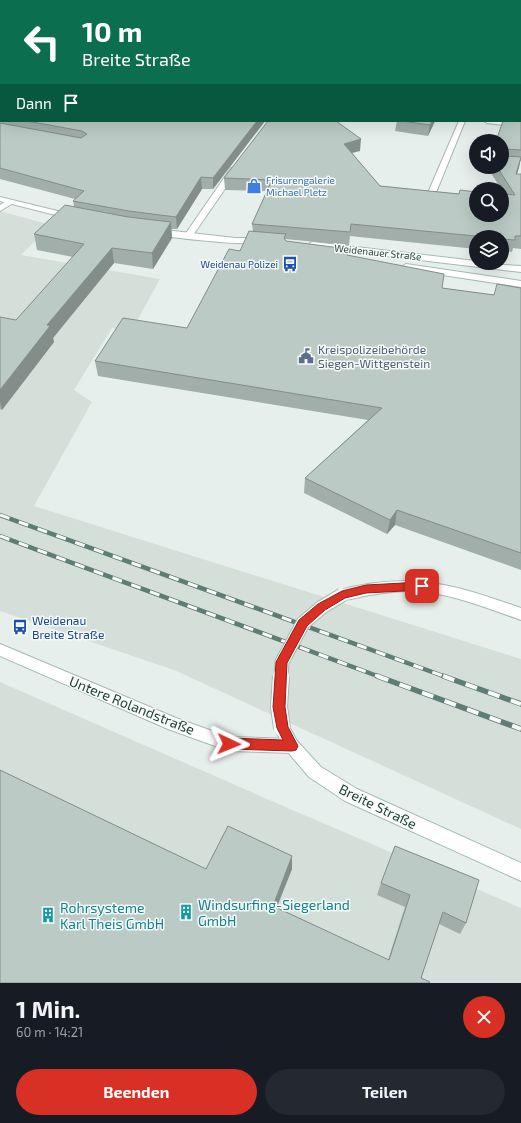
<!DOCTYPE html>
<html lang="de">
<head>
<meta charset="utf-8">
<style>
  body { margin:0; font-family:"Exo 2",sans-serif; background:#242831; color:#f1f3f6; height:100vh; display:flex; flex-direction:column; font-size:15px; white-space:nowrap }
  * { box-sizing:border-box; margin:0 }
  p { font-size:13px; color:#9ea1a6 }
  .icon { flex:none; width:22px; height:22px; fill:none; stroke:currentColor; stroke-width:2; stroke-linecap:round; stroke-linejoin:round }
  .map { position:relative; height:983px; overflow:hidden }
  .drawer { display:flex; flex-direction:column; background:#171b24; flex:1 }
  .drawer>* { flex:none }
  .banner { position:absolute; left:0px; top:0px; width:521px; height:122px; box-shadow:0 4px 16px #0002; background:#0b6e4f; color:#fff; overflow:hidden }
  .controls { position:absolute; left:469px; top:134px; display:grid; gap:8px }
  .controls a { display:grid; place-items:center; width:40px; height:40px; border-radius:50%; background:#171b24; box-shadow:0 4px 16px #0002; font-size:20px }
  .pin { position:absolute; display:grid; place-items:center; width:34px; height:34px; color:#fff; margin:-17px; border-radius:8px; box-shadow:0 2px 6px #0006 }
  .me { position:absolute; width:44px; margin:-22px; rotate:92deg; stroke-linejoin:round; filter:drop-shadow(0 0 3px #0008) }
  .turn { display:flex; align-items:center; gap:14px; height:84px; padding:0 16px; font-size:18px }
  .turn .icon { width:52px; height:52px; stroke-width:2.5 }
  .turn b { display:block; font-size:28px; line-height:34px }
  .then { display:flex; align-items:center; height:38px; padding:0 16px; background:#0003; gap:8px; font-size:15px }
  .round { display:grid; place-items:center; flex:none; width:42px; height:42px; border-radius:21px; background:#242831 }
  .head { display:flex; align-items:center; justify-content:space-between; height:68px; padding:0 16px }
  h1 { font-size:24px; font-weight:700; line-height:30px }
  .button { display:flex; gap:8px; margin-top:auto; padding:8px 16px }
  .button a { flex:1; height:46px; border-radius:24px; background:#d93025; color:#fff; font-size:16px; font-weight:700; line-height:46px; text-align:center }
  .button a+a { background:#242831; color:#f1f3f6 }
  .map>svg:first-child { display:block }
</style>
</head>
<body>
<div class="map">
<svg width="521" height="983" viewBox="0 0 521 983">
  <rect width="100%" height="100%" fill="#e6efeb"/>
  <g fill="#d4dfda">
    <polygon points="0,211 51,225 21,255 160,279 132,330 112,328 74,390 92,402 34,506 521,659 521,829 174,670 0,611"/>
    <polygon points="0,682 290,809 521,908 521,983 0,983"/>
  </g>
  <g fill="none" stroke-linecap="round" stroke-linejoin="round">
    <g stroke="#a8b8b2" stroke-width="2">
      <g id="lane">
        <polygon points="0,75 1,75 0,80"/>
        <polygon points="459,121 465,121 435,195 431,197 428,197 427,195"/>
        <polygon points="8,200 11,200 15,202 0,211 0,205"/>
      </g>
    </g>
    <g stroke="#a8b8b2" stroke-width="2">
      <g id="street">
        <rect x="0" y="32" width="1" height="4"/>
        <polygon points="484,121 521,123 521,127 487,123"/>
        <polygon points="231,168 234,168 238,170 191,238 185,238 184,236"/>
        <polygon points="0,644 176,718 229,737 292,739 297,741 300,746 297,751 292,753 229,751 168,729 0,656"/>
      </g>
    </g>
    <g stroke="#a4bbb3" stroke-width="2">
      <g id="secondary">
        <polygon points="0,197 74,215 75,217 71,219 0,201"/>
        <path d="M156,229L235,238H260L264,241C257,248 167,237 153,234L152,232Z"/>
        <polygon points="313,242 476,261 476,263 521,266 521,272 310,247 309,245 310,243"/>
        <polygon points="406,264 521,281 521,287 403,269 402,267"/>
        <path d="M408,581C449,582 482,595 521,608V620C484,607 449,592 409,591C396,591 383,593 370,595C360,596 347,602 337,599L335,595L337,591C360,584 384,581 408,581Z"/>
        <polygon points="282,721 287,723 297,741 321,767 357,789 521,863 521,881 345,801 309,777 287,751 274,728 277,723"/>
      </g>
    </g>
    <g stroke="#c2cac8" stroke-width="2">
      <polygon id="highway" points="0,45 1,45 0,50"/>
    </g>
    <use href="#lane" fill="#fff" fill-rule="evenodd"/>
    <use href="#street" fill="#fff" fill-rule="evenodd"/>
    <use href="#secondary" fill="#fff" fill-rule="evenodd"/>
    <use href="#highway" fill="#2f6f62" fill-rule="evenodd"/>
    <g stroke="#5f7d75" stroke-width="4.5">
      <g id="rail-far1">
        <polyline points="0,515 446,677"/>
        <polyline points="0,536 380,677"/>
      </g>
    </g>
    <g stroke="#5f7d75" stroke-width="5.5">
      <g id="rail">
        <polyline points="377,676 521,729"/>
        <polyline points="443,676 521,704"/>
      </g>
    </g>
    <use href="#rail-far1" stroke="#f7fbf9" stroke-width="3" stroke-dasharray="10" stroke-linecap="butt"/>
    <use href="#rail" stroke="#f7fbf9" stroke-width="4" stroke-dasharray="12" stroke-linecap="butt"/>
    <g stroke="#a4bbb3" stroke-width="15" stroke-linecap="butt">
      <polyline id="secondary-bridge-far1" points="281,677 282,662 303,623 322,607 342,595"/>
    </g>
    <g stroke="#a4bbb3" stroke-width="18" stroke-linecap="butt">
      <polyline id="secondary-bridge" points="281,676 279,707 282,728"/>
    </g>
    <use href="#secondary-bridge-far1" stroke="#fff" stroke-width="13"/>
    <use href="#secondary-bridge" stroke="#fff" stroke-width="16"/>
  </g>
  <g fill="#a1aea9">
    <polygon points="0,0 521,0 521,161 520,161 517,174 521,174 521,249 513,248 512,252 502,251 502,237 476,237 476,249 350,236 349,245 285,239 285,240 286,241 347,255 442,288 494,295 521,288 521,570 395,525 387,534 304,493 305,478 368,420 98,376 95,361 187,328 253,231 252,224 267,191 225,190 224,178 360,151 352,153 380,186 459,194 504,194 502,191 502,189 501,189 488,168 488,167 502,167 502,141 520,121 520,1 1,1 1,28 0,28"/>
    <polygon points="1,87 1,121 265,121 213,189 202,189 177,229 171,229 172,238 153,269 114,263 53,338 54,342 2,410 0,409 0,317 16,320 73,257 37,250 34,234 74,206 73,201 75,199 0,179 0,88"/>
    <polygon points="397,121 435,121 428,136 395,131"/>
    <polygon points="0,770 206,869 228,826 292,856 292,869 276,907 388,960 405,907 377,895 381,883 395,846 479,880 466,923 460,934 439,924 421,978 430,982 430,983 0,983"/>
  </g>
  <g fill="#838d89">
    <polygon points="1,17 1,28 0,28 0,18"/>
    <polygon points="257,121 265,121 213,189 213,178"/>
    <polygon points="432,121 435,121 428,136 430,125"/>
    <polygon points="361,139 360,151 343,155 344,144"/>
    <polygon points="521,158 519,168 513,185 516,174"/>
    <polygon points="201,177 202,189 177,229 176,217"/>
    <polygon points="171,222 172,238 153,269 152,253"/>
    <polygon points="112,248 114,263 53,338 54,342 2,410 0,402 0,390 47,325"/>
    <polygon points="397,510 395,525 387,534 390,520"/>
    <polygon points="292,856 292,869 273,917 273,906"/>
  </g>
  <g fill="#bbcac4" stroke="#838d89">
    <polygon points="0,0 521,0 520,7 521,7 521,111 520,111 520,1 1,1 1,17 0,18"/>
    <polygon points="1,87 1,107 0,107 0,88"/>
    <polygon points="520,117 521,117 521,150 504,149 503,155 504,156 521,157 516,174 521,174 521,236 515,236 515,240 502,239 502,237 486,237 351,224 350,232 252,224 272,180 224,178 268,121 336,121 361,139 344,144 380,186 459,194 460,190 476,192 476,215 502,215 502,194 515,195 497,167 502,167 502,141 496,141 503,121 520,121"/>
    <polygon points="27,121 257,121 213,178 201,177 176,217 129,211 73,201 84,191 0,168 0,123 81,138 87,134 82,131"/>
    <polygon points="402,121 432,121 430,125"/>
    <polygon points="65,205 128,217 171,222 152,253 112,248 47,325 50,326 0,390 0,317 16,320 84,244 34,234"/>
    <polygon points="249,231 286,234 284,238 286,241 348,249 347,255 444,274 442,288 494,295 497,284 521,288 521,553 397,510 390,520 305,478 382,408 95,361 123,318 187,328 229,249 240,251"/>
    <polygon points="0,770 206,869 228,826 292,856 273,906 389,960 410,895 381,883 395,846 479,880 466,923 443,912 421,978 430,982 429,983 0,983"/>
  </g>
  <polygon fill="#d93025" stroke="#8d1f18" points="422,582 425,584 427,586 425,589 422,590 366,593 345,598 325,610 307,626 287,663 285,707 288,727 298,746 296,750 292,751 229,749 225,747 224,744 225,740 229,738 283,740 277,728 273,707 276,662 299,620 318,604 342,591 366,585"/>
  <defs>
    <g id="shop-bare" transform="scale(1.2)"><path d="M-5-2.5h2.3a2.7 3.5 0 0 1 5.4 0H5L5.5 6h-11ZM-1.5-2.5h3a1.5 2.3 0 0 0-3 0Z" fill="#3f7fe0" stroke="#f7fbf9" stroke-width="2.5" paint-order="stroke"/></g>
    <g id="bus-bare" transform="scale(1.2)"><path d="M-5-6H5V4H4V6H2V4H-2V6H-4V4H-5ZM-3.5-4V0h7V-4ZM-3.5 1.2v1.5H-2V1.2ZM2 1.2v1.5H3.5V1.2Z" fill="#1a4fb4" stroke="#f7fbf9" stroke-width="2.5" paint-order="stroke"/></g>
    <g id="civic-bare" transform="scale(1.2)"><path d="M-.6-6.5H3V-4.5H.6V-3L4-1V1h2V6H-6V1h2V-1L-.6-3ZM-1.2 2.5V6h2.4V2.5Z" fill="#5c6f8a" stroke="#f7fbf9" stroke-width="2.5" paint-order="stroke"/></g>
    <g id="building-bare" transform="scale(1.2)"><path d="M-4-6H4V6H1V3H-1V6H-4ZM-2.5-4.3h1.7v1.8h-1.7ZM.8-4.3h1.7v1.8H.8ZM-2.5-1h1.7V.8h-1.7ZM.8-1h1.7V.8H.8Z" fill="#0f9aa8" stroke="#f7fbf9" stroke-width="2.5" paint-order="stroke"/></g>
  </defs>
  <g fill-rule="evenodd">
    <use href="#shop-bare" x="254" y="186"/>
    <use href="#bus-bare" x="290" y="264"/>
    <use href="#civic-bare" x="306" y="356"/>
    <use href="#bus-bare" x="20" y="627"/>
    <use href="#building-bare" x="186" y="912"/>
    <use href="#building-bare" x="48" y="915"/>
  </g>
  <g text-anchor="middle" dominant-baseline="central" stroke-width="3" stroke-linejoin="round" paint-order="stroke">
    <g font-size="10" fill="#366cbe" stroke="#f7fbf9" text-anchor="start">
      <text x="266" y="180">Frisurengalerie<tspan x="266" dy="12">Michael Pletz</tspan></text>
    </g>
    <g font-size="10" fill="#24423a" stroke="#f7fbf9">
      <text transform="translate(378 252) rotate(6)">Weidenauer Straße</text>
    </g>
    <g font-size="10" fill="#164399" stroke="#f7fbf9" text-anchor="end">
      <text x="278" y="264">Weidenau Polizei</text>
    </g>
    <g font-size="12" fill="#4e5e75" stroke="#f7fbf9" text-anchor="start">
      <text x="318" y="349">Kreispolizeibehörde<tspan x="318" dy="14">Siegen-Wittgenstein</tspan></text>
    </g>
    <g font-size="12" fill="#164399" stroke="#f7fbf9" text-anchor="start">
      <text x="32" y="620">Weidenau<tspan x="32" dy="14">Breite Straße</tspan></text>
    </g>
    <g font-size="14" fill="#24423a" stroke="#f7fbf9">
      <text transform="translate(132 705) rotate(22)">Untere Rolandstraße</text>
      <text transform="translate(378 806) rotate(26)">Breite Straße</text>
    </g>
    <g font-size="14" fill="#0d838f" stroke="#f7fbf9" text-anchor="start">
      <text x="198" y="904">Windsurfing-Siegerland<tspan x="198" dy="16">GmbH</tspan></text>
      <text x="60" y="907">Rohrsysteme<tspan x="60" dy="16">Karl Theis GmbH</tspan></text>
    </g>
  </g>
</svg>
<div class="controls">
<a><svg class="icon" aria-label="sound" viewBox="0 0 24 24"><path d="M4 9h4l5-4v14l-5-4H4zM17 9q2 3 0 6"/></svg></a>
<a><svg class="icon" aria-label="search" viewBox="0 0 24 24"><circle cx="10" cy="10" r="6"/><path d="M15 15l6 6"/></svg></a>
<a><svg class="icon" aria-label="layers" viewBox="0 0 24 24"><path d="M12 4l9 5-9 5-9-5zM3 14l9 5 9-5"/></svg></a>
</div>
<div class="pin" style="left:422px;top:586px;background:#d93025"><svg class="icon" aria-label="arrive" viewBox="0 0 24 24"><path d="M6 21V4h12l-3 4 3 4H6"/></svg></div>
<svg class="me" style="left:229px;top:744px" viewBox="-20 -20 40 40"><path d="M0-17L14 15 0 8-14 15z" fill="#d93025" stroke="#fff" stroke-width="4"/></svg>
<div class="banner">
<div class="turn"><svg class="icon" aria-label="left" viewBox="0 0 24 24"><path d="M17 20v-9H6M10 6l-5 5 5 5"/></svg><div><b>10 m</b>Breite Straße</div></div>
<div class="then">Dann<svg class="icon" aria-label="arrive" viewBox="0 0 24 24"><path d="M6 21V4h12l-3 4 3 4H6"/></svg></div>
</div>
</div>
<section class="drawer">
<div class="head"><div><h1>1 Min.</h1><p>60 m · 14:21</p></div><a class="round" style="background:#d93025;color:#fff"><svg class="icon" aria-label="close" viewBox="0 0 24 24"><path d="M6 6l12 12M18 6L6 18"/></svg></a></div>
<div class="button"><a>Beenden</a><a>Teilen</a></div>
</section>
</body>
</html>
